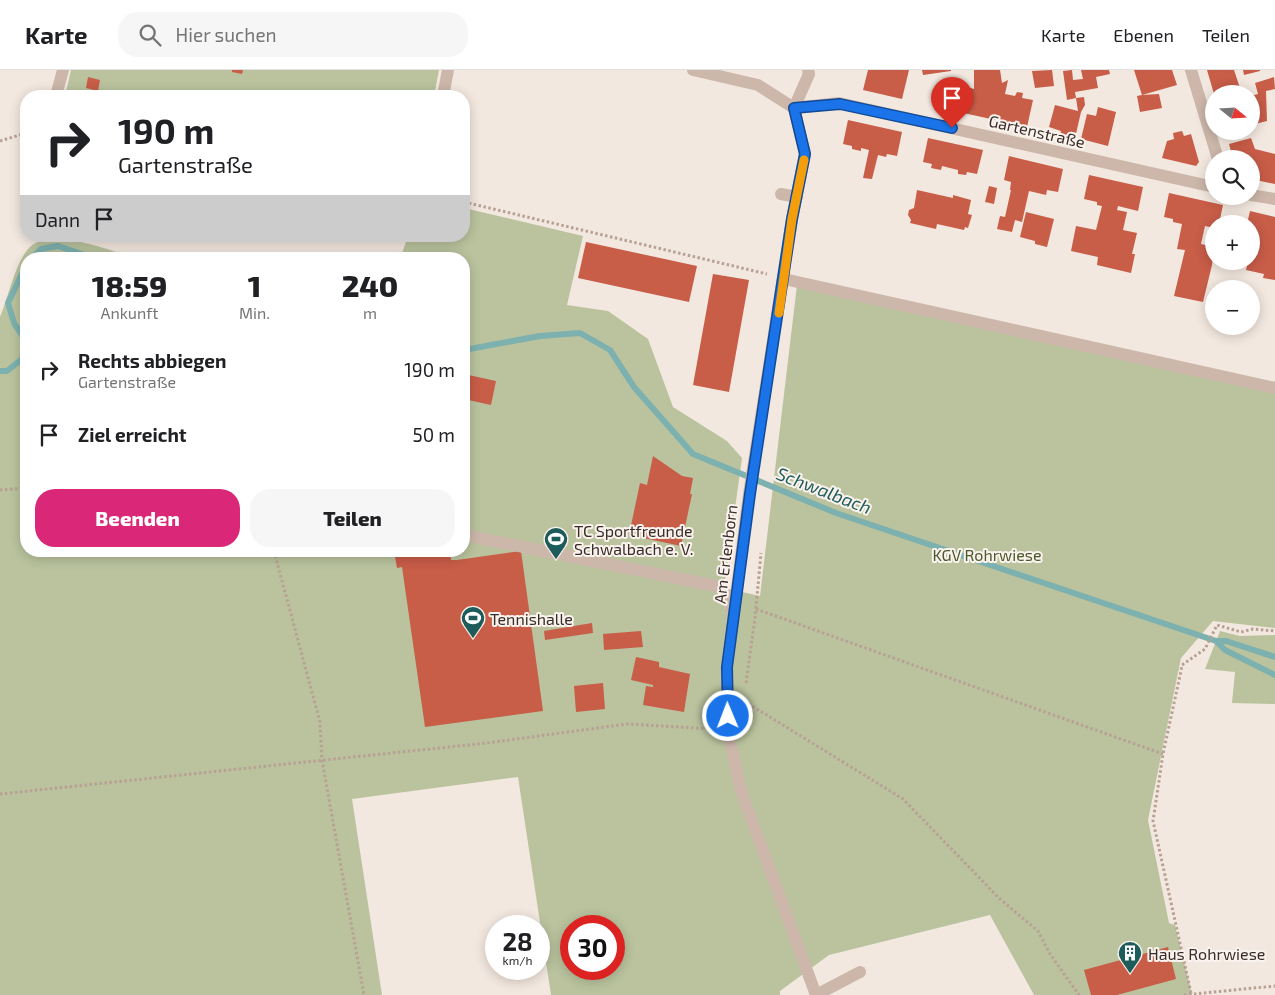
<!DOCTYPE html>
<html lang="de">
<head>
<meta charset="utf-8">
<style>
  body { margin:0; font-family:"Exo 2",sans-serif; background:#f6f6f6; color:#202124; height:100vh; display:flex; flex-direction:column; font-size:19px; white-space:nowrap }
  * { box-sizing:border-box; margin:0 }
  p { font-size:16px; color:#757577 }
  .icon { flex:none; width:28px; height:28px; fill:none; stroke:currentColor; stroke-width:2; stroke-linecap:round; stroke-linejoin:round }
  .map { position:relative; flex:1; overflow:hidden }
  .sheet { position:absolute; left:20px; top:182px; width:450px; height:305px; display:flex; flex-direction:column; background:#fff; border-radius:20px; box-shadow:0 2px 12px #0003 }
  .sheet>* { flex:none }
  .guide { position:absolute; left:20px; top:20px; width:450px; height:152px; border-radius:20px; box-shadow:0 2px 12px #0003; background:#fff; color:#202124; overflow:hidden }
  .needle { width:32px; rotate:108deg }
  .buttons { position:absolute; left:1205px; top:15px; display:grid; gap:10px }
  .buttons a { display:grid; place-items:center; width:55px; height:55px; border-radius:50%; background:#fff; box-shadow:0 2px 12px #0003; font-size:25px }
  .speed { position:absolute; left:485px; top:845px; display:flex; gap:10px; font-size:25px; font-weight:700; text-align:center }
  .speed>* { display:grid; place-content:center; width:65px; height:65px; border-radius:50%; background:#fff; box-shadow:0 2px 12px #0003; line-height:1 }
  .speed small { font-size:12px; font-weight:400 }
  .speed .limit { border:8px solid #d22; background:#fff; color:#111 }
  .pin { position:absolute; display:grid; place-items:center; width:42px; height:42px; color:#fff; margin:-51px -21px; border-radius:50% 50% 50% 0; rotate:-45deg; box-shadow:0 0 5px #0007 }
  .pin .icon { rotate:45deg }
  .me { position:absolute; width:55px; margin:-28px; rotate:359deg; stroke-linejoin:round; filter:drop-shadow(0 0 4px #0008) }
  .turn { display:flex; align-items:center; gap:18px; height:105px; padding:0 15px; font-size:22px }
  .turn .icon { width:65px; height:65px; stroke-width:2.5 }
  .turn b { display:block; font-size:35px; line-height:42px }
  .then { display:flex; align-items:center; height:48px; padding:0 15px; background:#0003; gap:10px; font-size:19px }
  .eta { display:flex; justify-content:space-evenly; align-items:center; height:85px; text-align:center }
  .eta b { font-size:30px; font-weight:800; line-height:35px }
  .cta { display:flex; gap:10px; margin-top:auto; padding:10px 15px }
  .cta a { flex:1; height:58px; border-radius:20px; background:#db2777; color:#fff; font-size:20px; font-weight:800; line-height:58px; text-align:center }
  .cta a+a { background:#f6f6f6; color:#202124 }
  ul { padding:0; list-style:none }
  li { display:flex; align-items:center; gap:15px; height:65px; padding:0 15px }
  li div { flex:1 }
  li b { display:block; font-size:19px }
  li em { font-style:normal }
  header { display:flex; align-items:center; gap:30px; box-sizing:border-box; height:70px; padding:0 25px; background:#fff; border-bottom:1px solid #e0e0e0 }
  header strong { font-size:24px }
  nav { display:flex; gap:28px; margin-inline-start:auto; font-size:18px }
  .search { width:350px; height:45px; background:#f6f6f6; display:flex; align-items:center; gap:12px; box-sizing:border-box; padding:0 18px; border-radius:20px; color:#757577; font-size:19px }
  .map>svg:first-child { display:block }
</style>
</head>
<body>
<header>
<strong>Karte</strong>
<div class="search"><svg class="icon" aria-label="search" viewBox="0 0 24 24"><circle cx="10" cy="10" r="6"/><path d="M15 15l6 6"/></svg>Hier suchen</div>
<nav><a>Karte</a><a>Ebenen</a><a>Teilen</a></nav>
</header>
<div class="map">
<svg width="1275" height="925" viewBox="0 0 1275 925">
  <rect width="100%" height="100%" fill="#f3e8df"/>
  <g fill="#bac39e" fill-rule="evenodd">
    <polygon points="71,0 439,0 434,26 65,26"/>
    <path d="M464,138L583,166L567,235L608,241L648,269L673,337L727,371L742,388L724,518L760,526L797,215L1275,321V558L1213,551L1181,588L1148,750L1169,853L1175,855L1192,925H1034L990,845L829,885L780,921V925H551L518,707L352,729L382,925H0V247C8,228 15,194 28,179C49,155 111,181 137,189H26V481H464V189H400L408,166H464ZM571,856H614V899H571Z"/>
    <polygon points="1220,561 1240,566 1275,565 1275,634 1232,633 1235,602 1205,599"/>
  </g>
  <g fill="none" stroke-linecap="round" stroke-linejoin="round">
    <g stroke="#7db1af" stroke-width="6">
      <polyline points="31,189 41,179 58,176 97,189"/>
      <polyline points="26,195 8,233 14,253 26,271"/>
      <polyline points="464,280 540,266 580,263 610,280 634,317 693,384 836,443 1216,571 1226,571 1275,587"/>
      <polyline points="0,301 7,301 22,289 26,274"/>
      <polyline points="1216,571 1225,580 1275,605"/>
    </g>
  </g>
  <g fill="#c85d48">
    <polygon points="232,0 243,0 242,4 232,2"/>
    <polygon points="868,0 909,0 902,29 863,20"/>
    <polygon points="922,0 951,0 951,1 923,5"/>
    <polygon points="974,0 1000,0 1002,13 1008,10 1005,24 1015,26 1017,22 1023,23 1022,28 1033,30 1027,57 959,42 964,16 974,19"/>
    <polygon points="1052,0 1054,16 1035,18 1032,1"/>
    <polygon points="1072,0 1073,10 1083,9 1081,0 1109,0 1110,4 1096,7 1098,18 1075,22 1076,28 1067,30 1063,1"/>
    <polygon points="1134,0 1172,0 1177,15 1142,25 1159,24 1162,38 1140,42 1137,26 1142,25"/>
    <polygon points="1207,0 1234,0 1241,21 1230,24 1225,24 1224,22 1214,24"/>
    <polygon points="1243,0 1260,0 1260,1 1244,5"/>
    <polygon points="88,7 100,10 98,21 86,18"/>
    <polygon points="1274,7 1275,19 1266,21 1267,51 1251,55 1251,26 1258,24 1255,13"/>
    <polygon points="1084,27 1085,35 1081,42 1075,68 1060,65 1061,61 1049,57 1055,35 1078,41 1076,28"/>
    <polygon points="1098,37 1116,42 1108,76 1081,69 1087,44 1096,46"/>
    <polygon points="848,50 902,62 897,86 887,84 886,87 878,85 872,109 863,108 869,80 861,78 861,81 852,79 852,76 843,74"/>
    <polygon points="1182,61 1184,66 1191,64 1199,92 1196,96 1162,88 1167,71 1174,69 1173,63"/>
    <polygon points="928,68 983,80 977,104 967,102 966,105 958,104 958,100 942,96 941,100 931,98 932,94 923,92"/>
    <polygon points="1251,68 1255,79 1275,84 1275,114 1251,109 1251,89 1233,89 1229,74"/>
    <polygon points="1009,86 1063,99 1058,122 1047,120 1046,125 1029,121 1022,152 1015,150 1012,162 997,159 1000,146 1005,147 1011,120 1010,120 1011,112 1004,110"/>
    <polygon points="1089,105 1143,117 1138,141 1118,136 1117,140 1127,142 1123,160 1137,163 1132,184 1135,184 1131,203 1097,195 1098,187 1071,181 1076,156 1096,160 1102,136 1097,135 1097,132 1084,129"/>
    <polygon points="989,116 997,118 994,134 985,132"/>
    <polygon points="917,120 953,128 953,125 971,130 968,144 972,145 968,158 965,157 964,160 937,154 936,159 910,153 911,150 908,145 909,140 914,138"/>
    <polygon points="1169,123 1223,135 1219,154 1214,154 1214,158 1205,156 1201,174 1214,177 1212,195 1203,232 1174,226 1185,180 1177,179 1182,154 1173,152 1173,149 1164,147"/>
    <polygon points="1250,141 1275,147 1275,210 1263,208 1264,204 1246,200 1248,191 1251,191 1251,176 1253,167 1251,166 1251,154 1247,154"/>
    <polygon points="1026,142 1054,149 1047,177 1035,174 1035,171 1020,167"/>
    <polygon points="1234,146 1244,148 1243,154 1232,154"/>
    <polygon points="586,172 697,196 689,232 578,208"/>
    <polygon points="713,204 749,210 729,322 693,315"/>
    <polygon points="464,304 496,311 491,335 464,329"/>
    <polygon points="653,386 682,406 693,408 690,424 692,424 681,476 629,465 640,413 647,415"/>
    <polygon points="394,481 450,481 451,490 457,490 521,481 543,641 425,657 402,497 397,498"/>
    <polygon points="592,553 593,563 545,570 544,561"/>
    <polygon points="641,561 643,577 604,580 603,564"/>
    <polygon points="636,587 659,592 659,597 690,604 684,642 643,635 646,616 653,617 653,615 631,610"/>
    <polygon points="603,613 605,639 576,642 574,616"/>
    <polygon points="1168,877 1176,909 1117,925 1091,925 1084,900"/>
  </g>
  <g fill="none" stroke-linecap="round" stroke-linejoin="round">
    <g stroke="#b8a194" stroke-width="3" stroke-dasharray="2.5 2.5" stroke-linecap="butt">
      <polyline points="0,71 26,63"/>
      <polyline points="464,132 767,204"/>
      <polyline points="0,420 26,418"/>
      <polyline points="274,481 320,652 322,690 364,925"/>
      <polyline points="756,539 1163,684"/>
      <polyline points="746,613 755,548 761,483"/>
      <polyline points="744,631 903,729 1000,829 1038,861 1050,884 1079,925"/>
      <polyline points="0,724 487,673 627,654 713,659"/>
      <polyline points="1191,923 1153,751 1163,684 1181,601 1182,595 1205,579 1217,555 1241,562 1253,559 1275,561"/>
      <polyline points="1184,925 1275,916"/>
    </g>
    <g stroke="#ccb7aa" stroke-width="12">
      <polyline points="693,0 758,15 794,38"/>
      <polyline points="1191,0 1218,89"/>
      <polyline points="56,26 63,0"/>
      <polyline points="443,26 448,0"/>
      <polyline points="794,38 805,84 792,149 749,424 727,597 728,662 741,721 816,925"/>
      <polyline points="794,38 839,33 1214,117"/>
      <polyline points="794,38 809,4 808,0"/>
      <polyline points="781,124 797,127"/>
      <polyline points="1251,125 1275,129"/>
      <polyline points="784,209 1275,318"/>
      <polyline points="464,465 721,517 734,543"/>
      <polyline points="816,925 860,902"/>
    </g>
  </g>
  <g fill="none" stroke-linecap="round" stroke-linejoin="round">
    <g stroke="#114b97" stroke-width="12">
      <polyline id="route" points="728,646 727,597 750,424 792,149 805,84 794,38 840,34 952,58"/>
    </g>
    <use href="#route" stroke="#1a73e8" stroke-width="9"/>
    <polyline stroke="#f59e0b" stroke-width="9" points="779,243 792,149 804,90"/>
  </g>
  <defs>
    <g id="stadium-pin" transform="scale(1.25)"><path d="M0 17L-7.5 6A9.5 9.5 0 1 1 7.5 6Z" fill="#1e5c5b" stroke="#faf2ec"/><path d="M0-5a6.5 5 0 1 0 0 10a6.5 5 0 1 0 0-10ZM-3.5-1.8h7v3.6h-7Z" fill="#fff"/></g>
    <g id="building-pin" transform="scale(1.25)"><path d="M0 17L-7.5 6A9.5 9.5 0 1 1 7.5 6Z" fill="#1e5c5b" stroke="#faf2ec"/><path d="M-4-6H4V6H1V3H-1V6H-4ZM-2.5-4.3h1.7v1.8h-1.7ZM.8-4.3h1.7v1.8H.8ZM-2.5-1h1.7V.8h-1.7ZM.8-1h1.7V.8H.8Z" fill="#fff"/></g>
  </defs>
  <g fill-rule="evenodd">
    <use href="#stadium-pin" x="556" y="469"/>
    <use href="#stadium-pin" x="473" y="548"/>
    <use href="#building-pin" x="1130" y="883"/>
  </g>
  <g text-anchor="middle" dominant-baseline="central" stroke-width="4" stroke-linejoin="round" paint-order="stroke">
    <g font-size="16" fill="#392d2a" stroke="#faf2ec">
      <text transform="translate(1037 61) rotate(13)">Gartenstraße</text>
      <text transform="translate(725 484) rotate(-83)">Am Erlenborn</text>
    </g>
    <g font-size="16" fill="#392d2a" stroke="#faf2ec" text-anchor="start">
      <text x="574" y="460">TC Sportfreunde<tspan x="574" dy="18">Schwalbach e. V.</tspan></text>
      <text x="490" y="548">Tennishalle</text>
      <text x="1148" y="883">Haus Rohrwiese</text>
    </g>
    <g font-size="16" fill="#4c582d" stroke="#faf2ec">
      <text x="987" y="484">KGV Rohrwiese</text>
    </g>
    <g font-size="18" font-style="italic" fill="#1e5c5b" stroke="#faf2ec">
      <text transform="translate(824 420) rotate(21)">Schwalbach</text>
    </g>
  </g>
</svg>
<div class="buttons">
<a><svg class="needle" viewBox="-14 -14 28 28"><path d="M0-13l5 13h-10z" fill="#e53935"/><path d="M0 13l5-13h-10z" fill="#757577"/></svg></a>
<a><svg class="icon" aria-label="search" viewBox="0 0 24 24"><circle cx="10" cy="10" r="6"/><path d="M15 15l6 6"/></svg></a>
<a>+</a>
<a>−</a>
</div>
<div class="speed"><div>28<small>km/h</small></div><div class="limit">30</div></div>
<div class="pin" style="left:952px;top:58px;background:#d93025"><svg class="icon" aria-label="arrive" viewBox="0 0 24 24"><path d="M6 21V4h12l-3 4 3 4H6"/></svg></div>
<svg class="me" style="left:728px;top:646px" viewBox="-20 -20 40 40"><circle r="17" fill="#1a73e8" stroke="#fff" stroke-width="3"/><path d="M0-11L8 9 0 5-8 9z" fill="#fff"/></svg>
<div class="guide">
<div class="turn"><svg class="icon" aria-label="right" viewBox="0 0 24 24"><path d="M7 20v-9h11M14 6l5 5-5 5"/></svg><div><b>190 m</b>Gartenstraße</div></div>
<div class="then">Dann<svg class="icon" aria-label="arrive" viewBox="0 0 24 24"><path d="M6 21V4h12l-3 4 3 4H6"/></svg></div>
</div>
<section class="sheet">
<div class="eta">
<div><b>18:59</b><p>Ankunft</p></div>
<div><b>1</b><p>Min.</p></div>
<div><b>240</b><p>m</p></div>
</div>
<ul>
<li><svg class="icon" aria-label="right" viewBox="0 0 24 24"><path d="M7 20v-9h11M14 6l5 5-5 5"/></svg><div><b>Rechts abbiegen</b><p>Gartenstraße</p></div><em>190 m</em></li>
<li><svg class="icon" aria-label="arrive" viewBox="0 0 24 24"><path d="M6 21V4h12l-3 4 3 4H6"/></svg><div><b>Ziel erreicht</b></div><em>50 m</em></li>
</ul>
<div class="cta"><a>Beenden</a><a>Teilen</a></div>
</section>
</div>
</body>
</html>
